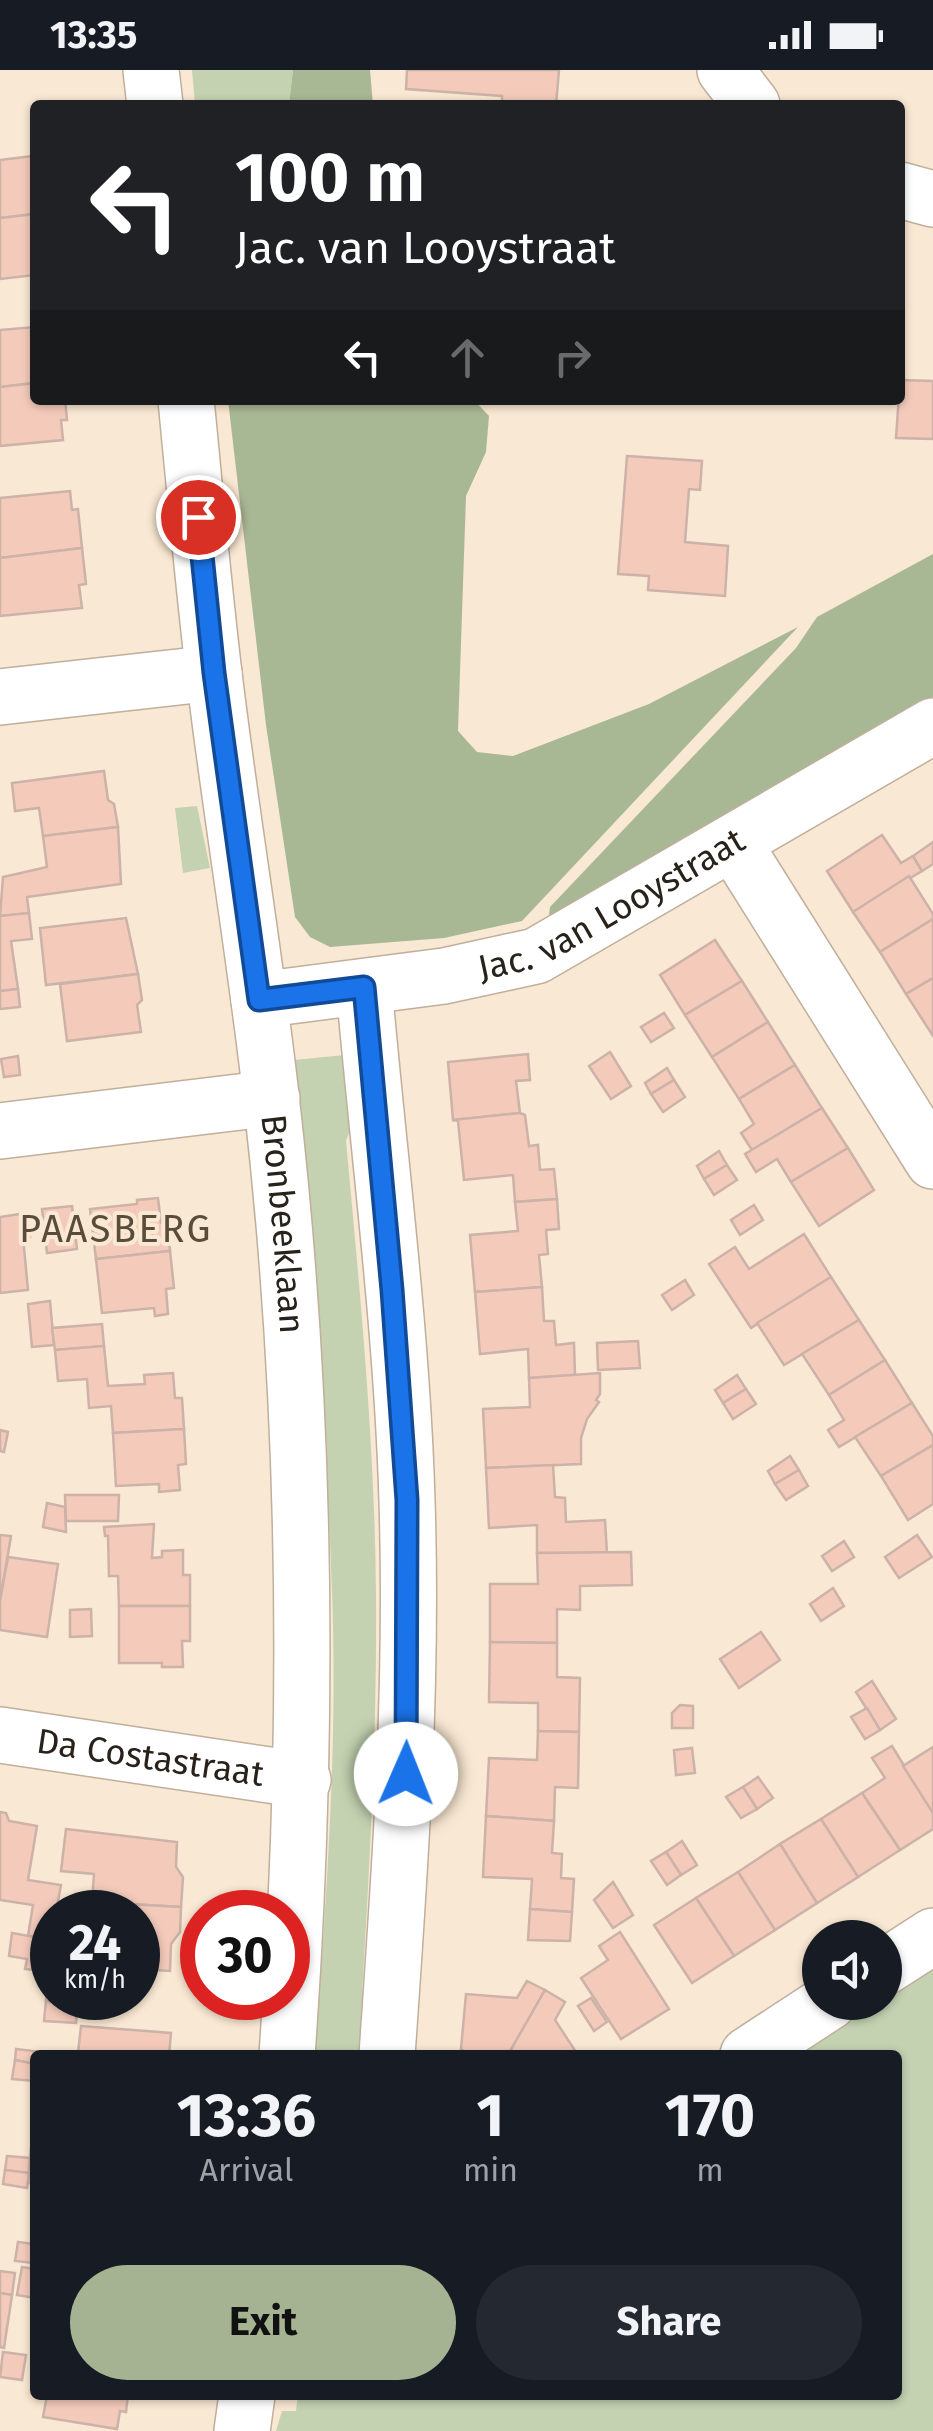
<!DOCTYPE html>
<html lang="en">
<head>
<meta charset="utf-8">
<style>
  body { margin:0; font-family:"Fira Sans",sans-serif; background:#242831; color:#f1f3f6; height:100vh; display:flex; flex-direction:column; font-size:38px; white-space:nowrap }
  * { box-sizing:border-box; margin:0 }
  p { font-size:32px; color:#9ea1a6 }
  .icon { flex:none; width:55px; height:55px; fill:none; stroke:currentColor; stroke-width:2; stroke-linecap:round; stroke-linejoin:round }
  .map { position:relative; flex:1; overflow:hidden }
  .details { position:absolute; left:30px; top:1980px; width:872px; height:350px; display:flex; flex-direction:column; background:#171b24; border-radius:10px; box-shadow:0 2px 8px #0004 }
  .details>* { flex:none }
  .hud { position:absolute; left:30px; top:30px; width:875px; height:305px; border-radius:10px; box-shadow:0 2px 8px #0004; background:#202124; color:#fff; overflow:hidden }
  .controls { position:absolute; left:802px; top:1850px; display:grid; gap:20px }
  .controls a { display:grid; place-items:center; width:100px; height:100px; border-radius:50%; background:#171b24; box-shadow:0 2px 8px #0004; font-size:50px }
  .speed { position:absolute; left:30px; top:1820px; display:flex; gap:20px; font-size:50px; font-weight:700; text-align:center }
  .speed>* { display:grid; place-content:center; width:130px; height:130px; border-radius:50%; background:#171b24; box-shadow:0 2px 8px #0004; line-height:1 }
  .speed small { font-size:25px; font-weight:400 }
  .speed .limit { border:15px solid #d22; background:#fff; color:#111 }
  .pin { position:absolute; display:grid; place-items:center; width:85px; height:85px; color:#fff; margin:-42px; border:5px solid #fff; border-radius:50%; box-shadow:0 2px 10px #0007 }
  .me { position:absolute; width:110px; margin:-55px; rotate:1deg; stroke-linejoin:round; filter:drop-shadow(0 0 8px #0008) }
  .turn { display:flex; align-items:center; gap:35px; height:210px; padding:0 40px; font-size:45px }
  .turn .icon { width:130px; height:130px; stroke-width:2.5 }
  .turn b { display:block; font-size:70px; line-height:85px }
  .lanes { display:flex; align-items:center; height:95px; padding:0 40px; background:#0003; justify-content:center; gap:50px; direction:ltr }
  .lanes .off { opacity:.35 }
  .eta { display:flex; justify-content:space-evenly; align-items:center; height:170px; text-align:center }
  .eta b { font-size:60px; font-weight:700; line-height:70px }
  .action { display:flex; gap:20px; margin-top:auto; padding:20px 40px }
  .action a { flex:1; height:115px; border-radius:60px; background:#a6b392; color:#111; font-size:40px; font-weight:700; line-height:115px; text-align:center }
  .action a+a { background:#242831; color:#f1f3f6 }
  .status { display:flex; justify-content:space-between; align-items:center; height:70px; padding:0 50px; background:#171b24; direction:ltr }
  .status svg { height:28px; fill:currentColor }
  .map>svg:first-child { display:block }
</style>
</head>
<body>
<div class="status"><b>13:35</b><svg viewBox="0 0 49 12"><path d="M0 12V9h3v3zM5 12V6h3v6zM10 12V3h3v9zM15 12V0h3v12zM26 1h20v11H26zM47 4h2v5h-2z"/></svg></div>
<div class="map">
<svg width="933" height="2361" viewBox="0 0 933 2361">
  <rect width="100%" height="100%" fill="#f9e8d3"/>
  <g fill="#c4d2b1">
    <polygon points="192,0 293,0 289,35 195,35"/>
    <polygon points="197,736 210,798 183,803 175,738"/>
    <path d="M355,984L363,1063H349L346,1071C360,1222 375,1375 376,1527C377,1659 370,1791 362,1923L379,1925L375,1985H315C326,1831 338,1676 332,1521C326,1344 309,1167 294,990Z"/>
    <polygon points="933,1889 933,2361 276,2361 282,2341 296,2341 298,2325 898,2325 898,1985 782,1985 865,1933 885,1932 885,1920"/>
  </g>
  <g fill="#a8b794">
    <polygon points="293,0 370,0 373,35 289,35"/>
    <polygon points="228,330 474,330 489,346 486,382 466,426 458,661 477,682 513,686 649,634 798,557 522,851 444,868 330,877 310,867 295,847 266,655"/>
    <polygon points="933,484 933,632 548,855 550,837 796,578 817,547"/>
  </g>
  <g fill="#f4cbbb" stroke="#ccb2a8" stroke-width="2.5">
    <polygon points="407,0 559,0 556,35 502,35 502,26 406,19"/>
    <polygon points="33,86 35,144 0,148 0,90"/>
    <polygon points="35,144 35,205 0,209 0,148"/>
    <polygon points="35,257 35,313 0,317 0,260"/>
    <polygon points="900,310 933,311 933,369 896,368"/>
    <polygon points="35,313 35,330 65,330 67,350 61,350 63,370 0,376 0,317"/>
    <polygon points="627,386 702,391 700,420 689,419 685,472 728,476 725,526 648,520 649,506 618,504"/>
    <polygon points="70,421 72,440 78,439 82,478 0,488 0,428"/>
    <polygon points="82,478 86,514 79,515 82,538 0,546 0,488"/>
    <polygon points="104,701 108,730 114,734 118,757 43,766 39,738 15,741 12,713"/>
    <polygon points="118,757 121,814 27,827 29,843 0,846 3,807 47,797 43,766"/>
    <polygon points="882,765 901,793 913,786 922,801 853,842 827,801"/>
    <polygon points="933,772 933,794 922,801 913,786"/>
    <polygon points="909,806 933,844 933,849 880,882 853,842"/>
    <polygon points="29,843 32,869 11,871 18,919 0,921 0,846"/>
    <polygon points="126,848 138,904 46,915 40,858"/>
    <polygon points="933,849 933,908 906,924 880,882"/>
    <polygon points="715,870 742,911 685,945 660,905"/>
    <polygon points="138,904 142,930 137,935 141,962 67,971 60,914"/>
    <polygon points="933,908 933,966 906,924"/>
    <polygon points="742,911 768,952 712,987 685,945"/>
    <polygon points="18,919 20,937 0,939 0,921"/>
    <polygon points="664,943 674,958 651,972 641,957"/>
    <polygon points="768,952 795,995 739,1029 712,987"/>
    <polygon points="610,982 631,1016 611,1029 589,996"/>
    <polygon points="528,984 530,1010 516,1011 520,1043 453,1050 448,992"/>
    <polygon points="18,986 20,1005 4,1007 1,989"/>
    <polygon points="795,995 822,1038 752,1080 741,1063 754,1054 739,1029"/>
    <polygon points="667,998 674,1010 651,1024 645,1013"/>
    <polygon points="674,1010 685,1027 663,1042 651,1024"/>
    <polygon points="822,1038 848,1078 791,1112 777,1089 756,1102 745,1084"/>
    <polygon points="520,1043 525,1045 529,1076 538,1075 540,1100 554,1099 557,1129 515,1132 513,1105 464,1110 458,1051 453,1050"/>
    <polygon points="848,1078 874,1120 819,1156 791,1112"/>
    <polygon points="719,1081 727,1095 704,1109 697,1096"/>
    <polygon points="727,1095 737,1110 714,1125 704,1109"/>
    <polygon points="158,1128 161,1153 167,1153 170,1181 96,1189 90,1139 137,1134 137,1130"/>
    <polygon points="557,1129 559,1159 546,1160 548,1184 539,1185 542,1217 475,1222 470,1165 518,1161 515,1132"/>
    <polygon points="754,1135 763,1150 740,1165 731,1150"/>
    <polygon points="72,1136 77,1179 47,1183 42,1139"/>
    <polygon points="27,1143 30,1167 23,1167 28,1220 0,1223 0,1147"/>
    <polygon points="804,1164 831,1207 751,1258 709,1194 735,1177 749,1199"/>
    <polygon points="170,1181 174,1218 166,1219 168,1244 155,1246 154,1238 102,1243 96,1189"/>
    <polygon points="831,1207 859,1250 784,1295 757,1253"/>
    <polygon points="685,1210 694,1225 672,1240 662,1225"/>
    <polygon points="542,1217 544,1251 554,1251 556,1275 574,1273 575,1305 529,1308 528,1279 480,1284 475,1222"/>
    <polygon points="50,1231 54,1275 32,1277 28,1234"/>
    <polygon points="859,1250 885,1290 829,1325 802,1284"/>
    <polygon points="102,1254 104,1276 55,1280 52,1258"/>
    <polygon points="638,1271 640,1298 598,1300 597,1273"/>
    <polygon points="104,1276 108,1316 145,1314 144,1305 173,1303 175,1328 182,1328 184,1359 113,1363 111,1336 89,1338 87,1309 58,1311 55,1280"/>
    <polygon points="885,1290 912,1333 839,1377 828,1360 844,1350 829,1325"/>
    <polygon points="600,1303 600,1324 596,1330 599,1332 587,1349 581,1368 581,1394 486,1398 483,1339 530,1337 529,1308"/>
    <polygon points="737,1305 746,1319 723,1333 715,1320"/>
    <polygon points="746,1319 756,1334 733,1349 723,1333"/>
    <polygon points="912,1333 933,1366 933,1375 881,1406 855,1367"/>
    <polygon points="184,1359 186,1394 178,1395 180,1420 159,1422 159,1414 116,1416 113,1363"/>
    <polygon points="0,1360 8,1362 4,1382 0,1381"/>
    <polygon points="933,1375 933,1434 908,1450 881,1406"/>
    <polygon points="790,1386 799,1400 775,1414 768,1401"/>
    <polygon points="553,1395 555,1427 565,1428 566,1452 605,1450 607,1483 537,1483 537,1455 489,1458 486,1398"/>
    <polygon points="799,1400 808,1416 786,1430 775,1414"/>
    <polygon points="65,1425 119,1425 118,1451 66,1451"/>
    <polygon points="47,1433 65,1437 66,1462 43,1457"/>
    <polygon points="154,1454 152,1488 162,1487 162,1481 183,1480 183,1505 190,1505 190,1536 119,1536 118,1506 109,1506 108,1466 105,1466 104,1457"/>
    <polygon points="0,1465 11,1466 0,1531"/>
    <polygon points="917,1465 932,1487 899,1508 885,1487"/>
    <polygon points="844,1471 854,1487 832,1501 822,1486"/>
    <polygon points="631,1482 632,1515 580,1516 580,1540 557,1539 557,1573 490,1572 490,1514 538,1514 537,1483"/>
    <polygon points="8,1487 58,1494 47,1567 0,1560 0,1531"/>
    <polygon points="833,1518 844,1536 821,1551 810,1534"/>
    <polygon points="119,1536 190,1536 190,1571 182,1571 183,1597 162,1597 162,1593 119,1593"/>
    <polygon points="91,1539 92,1566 70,1567 70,1540"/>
    <polygon points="761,1562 780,1590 739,1618 720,1589"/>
    <polygon points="490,1572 557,1573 557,1607 580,1608 579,1662 538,1661 538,1633 489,1632"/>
    <polygon points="872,1611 896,1649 880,1660 856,1622"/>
    <polygon points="680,1635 693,1636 693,1658 672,1658 672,1643"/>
    <polygon points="867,1638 880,1660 865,1669 851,1647"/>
    <polygon points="538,1661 579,1662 578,1718 555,1717 554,1751 486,1746 489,1688 537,1690"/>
    <polygon points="892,1676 933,1743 933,1759 900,1780 862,1723 885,1708 872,1688"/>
    <polygon points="933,1677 933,1743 903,1696"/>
    <polygon points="692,1678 695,1703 676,1705 674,1680"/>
    <polygon points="758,1707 773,1728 757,1739 743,1717"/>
    <polygon points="743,1717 757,1739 741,1748 726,1727"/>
    <polygon points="862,1723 900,1780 858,1807 821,1749"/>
    <polygon points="0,1742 6,1743 9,1751 37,1756 28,1810 61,1815 56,1842 52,1842 52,1870 28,1866 33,1835 0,1830"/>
    <polygon points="486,1746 554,1751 552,1783 562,1784 561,1808 574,1809 572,1842 530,1839 532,1809 483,1807"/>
    <polygon points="821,1749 858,1807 817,1833 780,1774"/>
    <polygon points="66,1759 177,1772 176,1797 183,1807 181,1837 92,1832 94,1804 61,1801"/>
    <polygon points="682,1771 697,1795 681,1805 666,1782"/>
    <polygon points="780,1774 817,1833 775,1860 738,1802"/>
    <polygon points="666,1782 681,1805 667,1815 651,1791"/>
    <polygon points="738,1802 775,1860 734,1886 696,1828"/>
    <polygon points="613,1812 633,1845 613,1858 594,1830"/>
    <polygon points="696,1828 734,1886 692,1913 654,1855"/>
    <polygon points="92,1832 181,1837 180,1862 171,1874 170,1901 138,1899 138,1842 92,1842"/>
    <polygon points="530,1839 572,1842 570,1871 528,1870"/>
    <polygon points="620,1862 669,1939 621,1969 581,1908 608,1890 599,1876"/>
    <polygon points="12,1863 52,1870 50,1902 25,1899 27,1889 9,1886"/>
    <polygon points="48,1902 52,1902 52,1928 111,1928 110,1936 46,1931"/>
    <polygon points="527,1911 545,1920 508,1985 470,1985 461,1979 466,1924 517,1928"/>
    <polygon points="545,1920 565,1932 555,1950 578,1985 508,1985"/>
    <polygon points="591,1928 607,1952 594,1961 578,1936"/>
    <polygon points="46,1931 78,1933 76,1953 44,1951"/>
    <polygon points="81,1956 171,1963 169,1985 78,1983"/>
    <polygon points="16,1979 42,1982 42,1985 35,1985 35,1994 15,1990"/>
    <polygon points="15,1990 35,1994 35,2011 12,2009"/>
    <polygon points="33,2055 35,2056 35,2091 30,2090"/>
    <polygon points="7,2086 30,2088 29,2103 5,2100"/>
    <polygon points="30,2090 35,2091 35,2113 28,2113"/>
    <polygon points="5,2100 29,2103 27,2118 3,2114"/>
    <polygon points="18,2172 35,2174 35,2193 15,2191"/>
    <polygon points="22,2197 35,2199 35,2228 17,2225"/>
    <polygon points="0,2201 15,2203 12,2225 0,2223"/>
    <polygon points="0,2223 12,2225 4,2278 0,2277"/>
    <polygon points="3,2282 26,2285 22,2310 0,2307"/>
    <polygon points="47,2325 128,2325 126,2342 120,2341 117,2359 43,2347"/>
  </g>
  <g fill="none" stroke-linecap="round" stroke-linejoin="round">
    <g stroke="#c0af9c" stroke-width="58">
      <g id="minor">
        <polyline points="725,0 752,35"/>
        <polyline points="900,120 933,129"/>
        <polyline points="0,627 214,603"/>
        <polyline points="734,774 933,1091"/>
        <path d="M364,917C379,1088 402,1260 407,1431C413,1617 400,1801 387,1985"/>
        <path id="s1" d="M259,930L444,906L536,886L933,656"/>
        <polyline points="0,1061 272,1028"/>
        <path id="s2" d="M0,1665L303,1710"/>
        <polyline points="885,1897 933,1866"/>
        <polyline points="748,1985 829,1932"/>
      </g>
    </g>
    <g stroke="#c0af9c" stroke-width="58">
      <g id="tertiary">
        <polyline points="151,0 155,35"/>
        <path id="s3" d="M186,330C195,421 203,513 214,604C231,745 255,885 271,1026C308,1345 310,1665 287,1985"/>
        <polyline points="242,2361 247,2325"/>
      </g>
    </g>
    <use href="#minor" stroke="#fff" stroke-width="55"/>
    <use href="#tertiary" stroke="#fff" stroke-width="55"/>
  </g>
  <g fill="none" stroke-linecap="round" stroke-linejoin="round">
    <g stroke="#114b97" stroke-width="25">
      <polyline id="route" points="198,447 214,603 259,930 364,917 392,1220 407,1430 406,1704"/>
    </g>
    <use href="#route" stroke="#1a73e8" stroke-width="18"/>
  </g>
  <g text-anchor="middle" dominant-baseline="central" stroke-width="8" stroke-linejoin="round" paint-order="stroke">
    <g font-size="35" fill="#28221a" stroke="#f9e8d3">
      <text stroke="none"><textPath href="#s1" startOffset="370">Jac. van Looystraat</textPath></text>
      <text stroke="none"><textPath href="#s3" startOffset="830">Bronbeeklaan</textPath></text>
      <text stroke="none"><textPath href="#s2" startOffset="152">Da Costastraat</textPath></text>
    </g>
    <g font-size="38" letter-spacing="2.5" fill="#5a4c3a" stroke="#f9e8d3">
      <text x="116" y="1159">PAASBERG</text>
    </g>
  </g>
</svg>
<div class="controls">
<a><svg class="icon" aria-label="sound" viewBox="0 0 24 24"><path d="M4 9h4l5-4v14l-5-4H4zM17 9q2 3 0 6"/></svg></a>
</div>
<div class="speed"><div>24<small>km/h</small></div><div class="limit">30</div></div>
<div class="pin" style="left:198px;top:447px;background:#d93025"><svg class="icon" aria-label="arrive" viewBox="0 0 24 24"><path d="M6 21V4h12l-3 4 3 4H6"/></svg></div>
<svg class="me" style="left:406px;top:1704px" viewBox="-20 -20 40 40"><circle r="19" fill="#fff"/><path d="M0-13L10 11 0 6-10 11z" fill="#1a73e8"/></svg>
<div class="hud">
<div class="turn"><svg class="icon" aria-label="left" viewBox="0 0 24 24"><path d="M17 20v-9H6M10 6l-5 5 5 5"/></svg><div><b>100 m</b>Jac. van Looystraat</div></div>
<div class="lanes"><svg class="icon" aria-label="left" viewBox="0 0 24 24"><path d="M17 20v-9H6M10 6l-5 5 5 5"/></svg><svg class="icon off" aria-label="ahead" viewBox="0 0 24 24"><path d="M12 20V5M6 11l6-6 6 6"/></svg><svg class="icon off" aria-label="right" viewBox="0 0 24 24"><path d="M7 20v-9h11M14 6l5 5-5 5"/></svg></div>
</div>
<section class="details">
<div class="eta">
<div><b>13:36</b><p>Arrival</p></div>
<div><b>1</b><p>min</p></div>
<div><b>170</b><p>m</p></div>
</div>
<div class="action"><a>Exit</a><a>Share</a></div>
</section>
</div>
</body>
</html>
